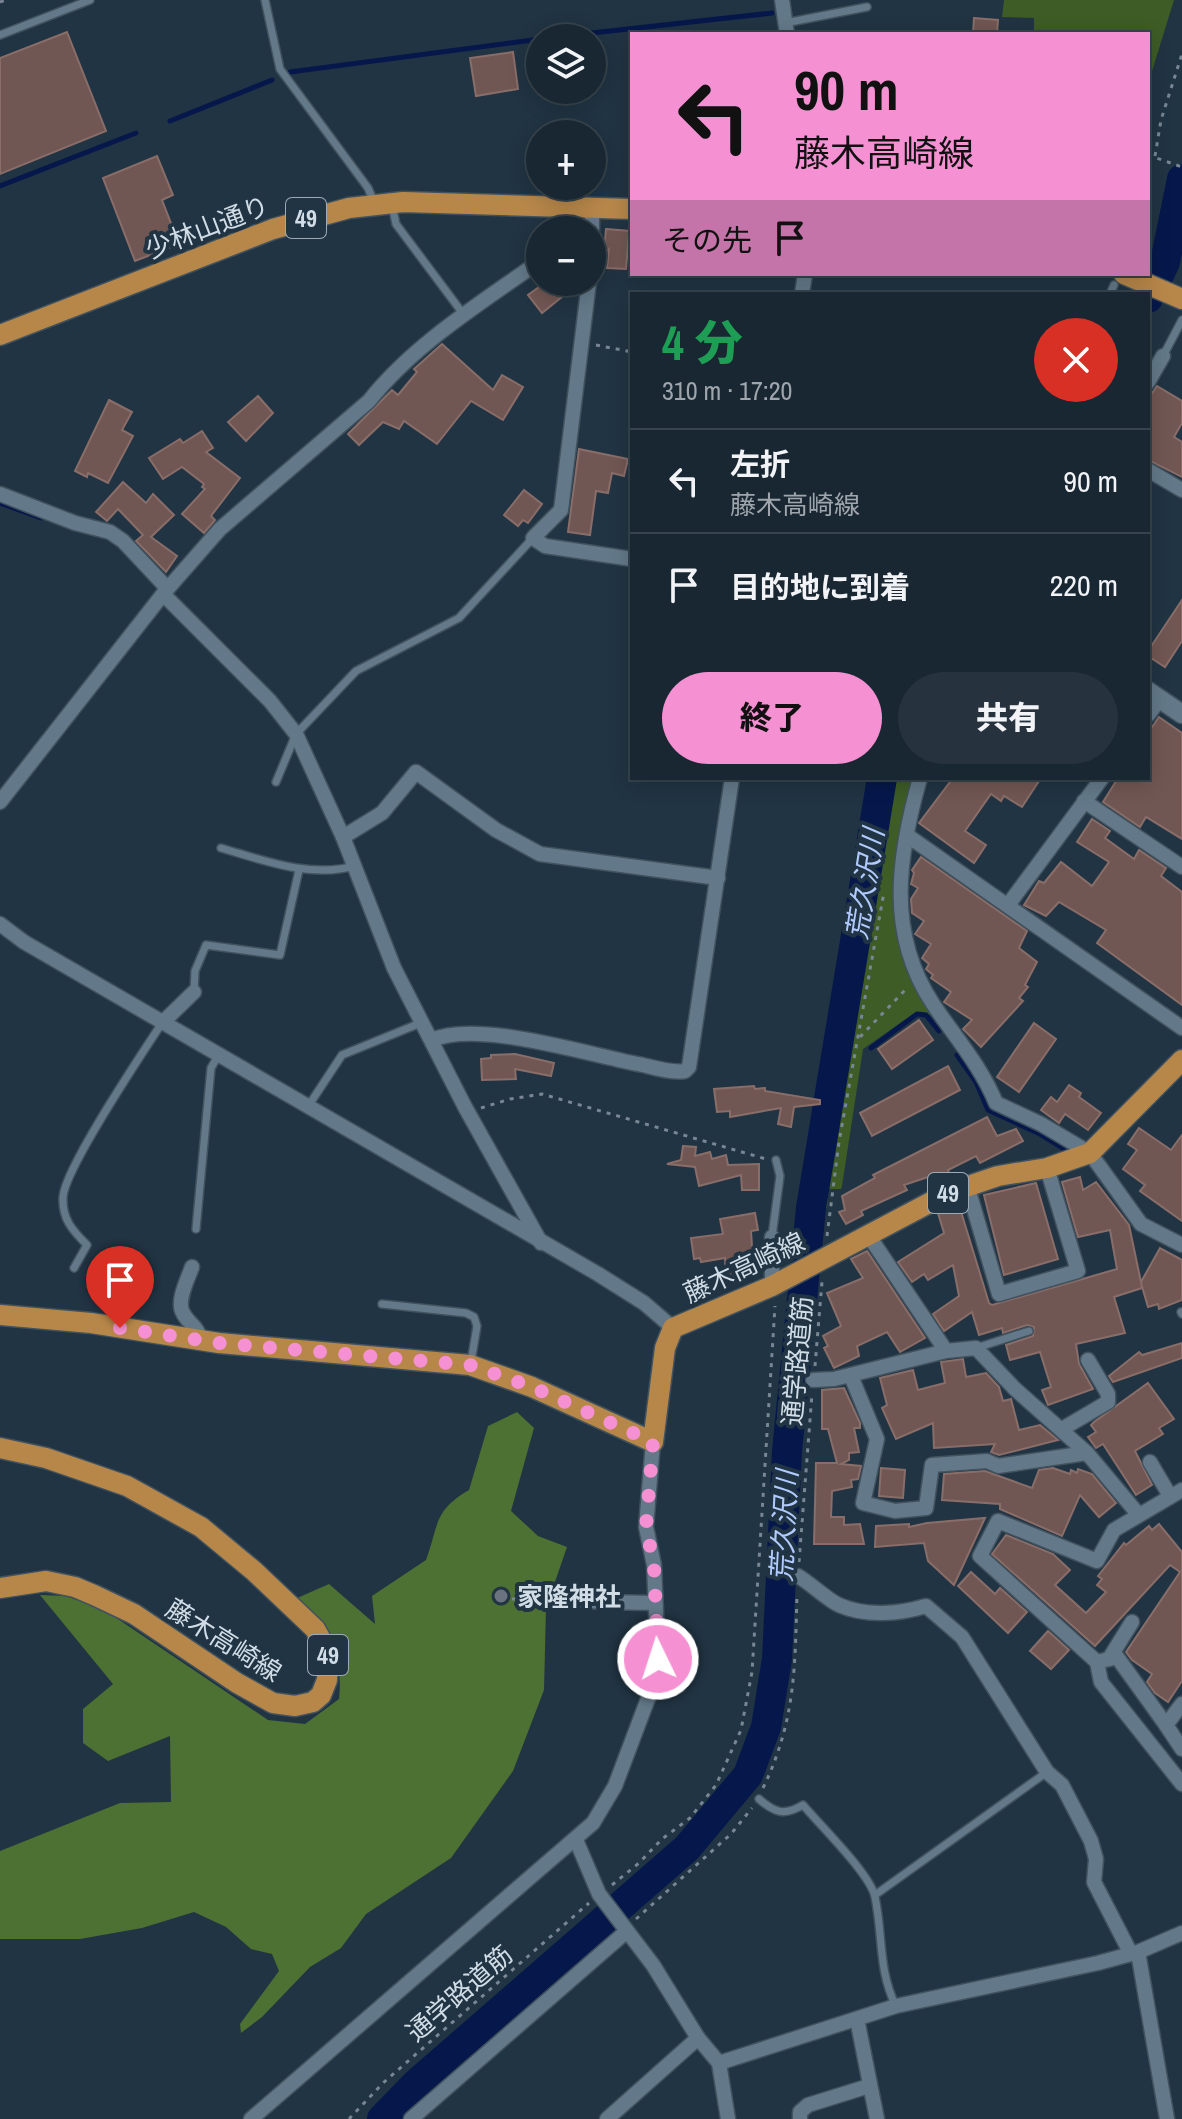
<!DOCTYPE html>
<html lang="ja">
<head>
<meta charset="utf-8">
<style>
  body { margin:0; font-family:"Archivo Narrow","Noto Sans JP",sans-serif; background:#26333e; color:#f1f3f6; height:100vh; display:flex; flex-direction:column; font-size:30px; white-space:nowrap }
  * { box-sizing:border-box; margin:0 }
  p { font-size:26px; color:#9fa5ac }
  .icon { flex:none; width:44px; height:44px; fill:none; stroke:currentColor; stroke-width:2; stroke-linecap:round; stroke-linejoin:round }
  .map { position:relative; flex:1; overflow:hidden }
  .side { position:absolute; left:630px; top:292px; width:520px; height:488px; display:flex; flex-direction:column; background:#192732; border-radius:0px; box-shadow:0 4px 20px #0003,0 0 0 2px #37444d }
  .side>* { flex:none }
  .top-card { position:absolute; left:630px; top:32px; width:520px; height:244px; border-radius:0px; box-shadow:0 4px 20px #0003,0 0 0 2px #37444d; background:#f591d2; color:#111; overflow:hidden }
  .buttons { position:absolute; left:526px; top:24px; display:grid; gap:16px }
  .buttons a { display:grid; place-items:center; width:80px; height:80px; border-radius:50%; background:#192732; box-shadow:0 4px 20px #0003,0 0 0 2px #37444d; font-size:40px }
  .pin { position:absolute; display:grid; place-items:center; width:68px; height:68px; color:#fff; margin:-82px -34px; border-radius:50% 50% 50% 0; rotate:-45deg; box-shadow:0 0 8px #0007 }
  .pin .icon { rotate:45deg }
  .me { position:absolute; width:88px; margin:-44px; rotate:356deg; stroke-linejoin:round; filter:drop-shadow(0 0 6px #0008) }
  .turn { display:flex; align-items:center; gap:28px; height:168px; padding:0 32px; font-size:36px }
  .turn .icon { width:104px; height:104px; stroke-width:2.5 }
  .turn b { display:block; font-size:56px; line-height:68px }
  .then { display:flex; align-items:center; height:76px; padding:0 32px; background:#0003; gap:16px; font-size:30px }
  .round { display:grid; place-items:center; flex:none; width:84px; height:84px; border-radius:42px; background:#26333e }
  .head { display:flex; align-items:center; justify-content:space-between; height:136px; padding:0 32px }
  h1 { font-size:48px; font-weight:800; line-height:60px; color:#1e9e55 }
  .action { display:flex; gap:16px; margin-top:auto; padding:16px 32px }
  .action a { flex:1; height:92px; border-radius:48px; background:#f591d2; color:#111; font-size:32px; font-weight:800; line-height:92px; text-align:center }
  .action a+a { background:#26333e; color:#f1f3f6 }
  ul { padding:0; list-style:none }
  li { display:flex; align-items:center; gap:24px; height:104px; padding:0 32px; border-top:2px solid #37444d }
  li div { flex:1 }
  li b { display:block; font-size:30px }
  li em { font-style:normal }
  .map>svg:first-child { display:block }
</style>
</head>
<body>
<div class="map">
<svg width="1182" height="2119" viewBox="0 0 1182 2119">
  <rect width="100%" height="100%" fill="#213443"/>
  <g fill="#3d5c26">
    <polygon points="1004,0 1174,0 1148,84 1148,34 1034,34 1034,18 1002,17"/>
    <path d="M896,778H913C893,866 875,935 932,1015L916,1012L863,1049L842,1186L841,1189H829L827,1208L824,1207L883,839Z"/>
  </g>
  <path fill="#4d7033" d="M517,1412L534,1428L511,1511L538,1536L567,1547L546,1608L544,1690L513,1771L451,1858L366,1914L341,1948L310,1967L262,2017L241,2033L240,2024L279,1971L272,1954L251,1949L226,1927L194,1912L142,1928L80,1939H0V1851L120,1803L171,1802L170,1736L108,1761L83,1743V1709L113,1684L40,1595L66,1596L106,1611L268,1720L305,1724L339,1699C344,1650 326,1635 295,1599L329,1584L375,1624L372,1596L426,1560C439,1525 433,1511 469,1490L488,1426Z"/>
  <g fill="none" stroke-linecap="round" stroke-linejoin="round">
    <g stroke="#06184b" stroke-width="5">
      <polyline points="547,38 772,13"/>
      <polyline points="290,72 540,39"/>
      <polyline points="170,121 272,80"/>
      <polyline points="0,186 136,133"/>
      <polyline points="0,503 41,518"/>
      <polyline points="871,1048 917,1014 926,1015 939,1031"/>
      <polyline points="957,1055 976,1082 988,1110 1040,1134 1066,1150"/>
    </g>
    <g stroke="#06184b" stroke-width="30">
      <polyline points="1148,298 1165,262 1182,179"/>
      <polyline points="382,2119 417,2083 687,1848 748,1775 766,1727 777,1659 787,1451 811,1208 882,778"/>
    </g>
  </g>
  <g fill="#715753" stroke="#896d69" stroke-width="2">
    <polygon points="974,18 998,20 997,34 973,34"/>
    <polygon points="67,32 106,131 0,174 0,58"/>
    <polygon points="513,52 518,89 476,96 470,58"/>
    <polygon points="157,156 173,195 162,200 179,244 135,261 103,178"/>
    <polygon points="606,229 632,231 629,234 626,269 607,268 609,249 604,253"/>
    <polygon points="546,282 552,282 563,296 542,313 528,295"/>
    <polygon points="442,344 493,390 502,375 523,387 503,420 471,401 437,444 404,421 399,429 383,422 359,445 348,434 392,390 398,395 417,372 414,369"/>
    <polygon points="1157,386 1182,401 1182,423 1174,437 1182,442 1182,477 1148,460 1148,399"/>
    <polygon points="258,396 273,413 246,441 228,422"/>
    <polygon points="109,400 132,412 122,430 133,436 108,483 88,473 87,477 75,471"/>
    <polygon points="202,431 213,448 206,452 240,478 211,516 215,520 204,533 182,514 205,489 202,487 204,484 182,467 163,479 149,458 180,439 183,443"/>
    <polygon points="579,449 628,459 624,476 612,473 608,493 596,491 590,535 568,532"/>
    <polygon points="123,482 146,503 153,494 174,515 151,537 177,556 166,572 136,541 143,535 118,509 107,521 96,512"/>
    <polygon points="524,490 542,504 528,523 523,520 518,526 504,515"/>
    <polygon points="1182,600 1182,641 1165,667 1148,656 1148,651"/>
    <polygon points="1159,717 1182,733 1182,839 1146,817 1140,827 1103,802 1118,778 1148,778 1148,733"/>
    <polygon points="953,778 1041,778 1022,807 1004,796 1001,801 991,794 965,831 986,845 974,863 919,823"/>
    <polygon points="1092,819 1110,831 1105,838 1134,859 1139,850 1166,868 1161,876 1182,892 1182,1005 1097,943 1106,930 1059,902 1046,916 1024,905 1039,881 1044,883 1061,862 1092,886 1109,862 1077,842"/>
    <polygon points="921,857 1027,931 1019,948 1037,962 1025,985 1028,987 1019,998 1023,1001 981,1047 963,1029 972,1020 944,1002 951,992 931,978 933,975 926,969 929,964 922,958 931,944 915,934 924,921 912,913 911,899 918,888 911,884 914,873 912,870"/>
    <polygon points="919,1020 933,1040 892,1069 878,1049"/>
    <polygon points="1034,1023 1056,1039 1019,1092 997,1077"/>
    <polygon points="515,1054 554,1063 551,1076 515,1069 516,1079 482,1080 481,1059 491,1058 491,1055"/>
    <polygon points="948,1066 960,1090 872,1136 860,1113"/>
    <polygon points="1069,1085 1081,1093 1079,1097 1101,1113 1088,1130 1065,1114 1059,1123 1041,1110 1051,1097 1057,1102"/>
    <polygon points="754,1086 755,1089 765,1088 765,1091 820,1100 820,1104 794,1107 791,1127 778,1124 781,1108 730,1117 730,1111 717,1112 714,1089"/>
    <polygon points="987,1117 997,1136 1016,1129 1023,1141 980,1163 976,1156 948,1170 949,1173 937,1180 934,1175 904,1185 907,1190 861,1211 863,1215 846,1224 839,1212 845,1210 842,1196 875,1178 873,1175"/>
    <polygon points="1139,1128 1171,1150 1182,1135 1182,1221 1140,1191 1145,1185 1123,1169 1137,1150 1128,1144"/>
    <polygon points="683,1146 696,1147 695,1156 710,1152 712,1159 726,1155 728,1165 759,1164 759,1190 742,1190 741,1175 699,1186 695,1167 667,1164 681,1160"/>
    <polygon points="1080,1177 1083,1190 1096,1182 1129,1225 1141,1282 1160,1248 1182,1260 1182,1300 1159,1309 1158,1304 1148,1307 1141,1283 1142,1288 1114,1297 1125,1333 1076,1344 1079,1364 1093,1389 1048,1405 1042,1390 1051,1387 1040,1352 1010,1360 1006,1345 1033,1336 1034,1327 1027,1325 1003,1333 1002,1328 979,1335 972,1312 944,1331 933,1314 959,1296 953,1265 928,1280 924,1274 912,1282 898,1262 944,1233 938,1213 959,1205 989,1303 992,1305 1117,1269 1110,1230 1078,1237 1062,1182"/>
    <polygon points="1036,1183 1058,1259 1004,1275 984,1195"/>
    <polygon points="755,1213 758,1230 751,1231 754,1276 726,1278 725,1258 701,1262 700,1258 694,1259 691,1238 723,1234 720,1219"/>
    <polygon points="867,1251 925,1338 900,1352 887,1332 857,1346 859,1356 834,1368 824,1348 828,1346 823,1336 841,1326 827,1293 863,1278 851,1259"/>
    <polygon points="1182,1343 1182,1358 1113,1382 1109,1376 1139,1352 1142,1355"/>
    <polygon points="963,1359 966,1377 986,1373 999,1387 1003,1401 1011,1399 1019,1430 1040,1425 1058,1440 999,1455 991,1452 995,1444 934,1448 933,1423 896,1439 882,1408 887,1405 880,1378 913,1370 918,1390 945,1383 941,1362"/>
    <polygon points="1148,1383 1174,1419 1159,1428 1163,1434 1135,1451 1152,1485 1136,1495 1103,1444 1096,1448 1088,1437 1096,1432 1091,1425 1094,1422"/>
    <polygon points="844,1388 860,1423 860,1428 854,1428 859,1452 849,1453 849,1460 841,1464 861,1466 858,1479 851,1480 852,1487 832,1491 831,1517 844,1517 844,1525 860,1524 864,1544 814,1544 816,1463 837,1463 828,1429 822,1429 822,1390"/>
    <polygon points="881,1468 905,1470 903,1498 879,1496"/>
    <polygon points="1053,1468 1070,1474 1071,1470 1077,1473 1078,1469 1092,1474 1116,1503 1099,1517 1080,1495 1062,1536 1000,1509 1000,1504 942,1500 944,1474 985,1471 1032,1488 1039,1470"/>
    <polygon points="985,1518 954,1585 928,1561 924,1543 875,1547 876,1526 909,1524 909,1527 927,1523"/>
    <polygon points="1159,1524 1182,1552 1182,1681 1168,1702 1155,1693 1147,1682 1152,1674 1132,1660 1126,1652 1180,1572 1170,1565 1095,1646 992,1554 1006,1535 1053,1554 1070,1570 1055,1585 1086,1613 1106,1592 1097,1585 1102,1579 1098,1576 1124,1543 1126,1545 1149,1526 1152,1530"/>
    <polygon points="971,1572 995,1594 1000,1588 1027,1612 1008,1633 958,1586"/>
    <polygon points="1048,1631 1069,1650 1051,1669 1030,1651"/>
  </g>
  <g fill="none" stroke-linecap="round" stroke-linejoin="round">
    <g stroke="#41525e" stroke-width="10">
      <g id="service">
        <polyline points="265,0 280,69 368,188 374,202"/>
        <polyline points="785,23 867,7"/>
        <polyline points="0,35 90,0"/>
        <polyline points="392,205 396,224 464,315"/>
        <polyline points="1110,294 1114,285"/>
        <polyline points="1163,356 1182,320"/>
        <polyline points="276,782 296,734 356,671 459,618 533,538"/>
        <path d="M221,848C266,861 309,878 355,866"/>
        <polyline points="194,992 195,971 206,945 280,955 299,870"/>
        <polyline points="309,1105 342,1055 423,1022"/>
        <polyline points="196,1229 211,1068 218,1056"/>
        <polyline points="772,1236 780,1176 776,1160"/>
        <path d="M74,1268L87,1245C72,1230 62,1219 63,1197C65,1168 143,1052 162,1023"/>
        <polyline points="382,1304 466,1313 474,1317 477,1326 471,1362"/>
        <polyline points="1181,1312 1182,1314"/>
        <polyline points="976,1348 1029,1331"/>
        <path d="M759,1799C775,1813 784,1816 803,1805C820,1825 871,1875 875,1897C883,1934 878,1971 896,2006"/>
        <polyline points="875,1895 1047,1772"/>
      </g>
    </g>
    <g stroke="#41525e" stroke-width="17">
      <g id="minor">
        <polyline points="782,0 787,34"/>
        <polyline points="592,207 592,258"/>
        <polyline points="589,282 561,510 533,538 545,546 632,559"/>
        <polyline points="802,294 805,274"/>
        <polyline points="1148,382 1163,356"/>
        <polyline points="1148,470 1182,490"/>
        <polyline points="0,494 75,523 110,532 123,541 167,588"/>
        <polyline points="163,594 270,701 296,734 343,837 394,968 465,1107 541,1243"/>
        <polyline points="1148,715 1160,699"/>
        <path d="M920,778C898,856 886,933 933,1004C955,1037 981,1066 996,1103L1041,1124L1090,1153L1141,1224L1182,1245"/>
        <polyline points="1084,801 1182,867"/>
        <path d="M0,802L163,594L220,529L369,401C414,344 481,303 540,261"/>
        <polyline points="908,836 1182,1028"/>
        <polyline points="343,837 382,813 416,772 496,830 540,854 718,878"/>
        <polyline points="1008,905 1102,778"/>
        <polyline points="0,924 24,942 598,1274 644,1303 673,1328"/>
        <polyline points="162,1023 194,992"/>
        <path d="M432,1040C478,1019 592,1056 643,1065C656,1068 672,1073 685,1071L689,1067L732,778"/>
        <polyline points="967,1185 999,1294 1078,1271 1047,1168"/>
        <polyline points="867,1233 946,1351"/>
        <polyline points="772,1237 772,1286"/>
        <path d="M192,1267C188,1279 176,1301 183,1313C189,1325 199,1326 200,1341"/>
        <polyline points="851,1376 877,1439 863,1503 895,1511 926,1508 932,1465 987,1461 998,1466 1087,1453"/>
        <polyline points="813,1380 834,1379 946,1351 976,1348 1014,1388 1087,1453 1138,1514"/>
        <polyline points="1062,1429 1108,1402 1108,1394 1088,1360"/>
        <polyline points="1150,1462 1170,1496"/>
        <polyline points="1182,1490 1114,1530 1097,1561 998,1521 980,1556 1097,1662 1101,1682 1182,1784"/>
        <path d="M798,1576C810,1583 829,1601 839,1605C866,1617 899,1614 926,1606L962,1637L1047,1772L1062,1785L1091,1841L1096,1859L1094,1882L1131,1954"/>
        <polyline points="573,1598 600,1602 655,1603"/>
        <polyline points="1109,1659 1132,1622"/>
        <polyline points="1097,1662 1117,1657 1166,1725"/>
        <polyline points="1182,1704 1166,1725 1182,1749"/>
        <polyline points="576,1840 599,1894 653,1965 698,2038 719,2063 896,2006 1098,1963 1138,1952 1182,1933"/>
        <polyline points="1138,1952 1167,2119"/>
        <polyline points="857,2019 877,2119"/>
        <polyline points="719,2063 728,2119"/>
        <polyline points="251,2119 593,1823 615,1786 649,1696 658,1659 654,1565 646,1527 653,1442"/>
        <polyline points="411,2119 627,1931"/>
        <polyline points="607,2119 698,2038"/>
        <polyline points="800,2119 800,2112 808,2105 869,2086"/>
      </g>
    </g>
    <g stroke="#41525e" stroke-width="21">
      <polyline id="tertiary" points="1148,691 1182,714"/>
    </g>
    <g stroke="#41525e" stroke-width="23">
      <g id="primary">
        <polyline points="1124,274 1182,299"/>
        <polyline points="0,335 273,229 349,208 403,202 632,209"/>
        <polyline points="0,1315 91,1323 219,1343 470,1365 532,1387 653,1442 665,1348 673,1328 772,1286 948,1193 998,1176 1047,1168 1090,1153 1182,1060"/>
        <polyline points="0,1448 46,1458 127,1486 201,1527 254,1571 315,1629 328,1652 327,1680 321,1695 313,1702 295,1706 273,1703 237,1683 134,1614 94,1595 75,1587 46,1581 0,1588"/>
      </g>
    </g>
    <g stroke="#788793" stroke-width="3" stroke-dasharray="4 6" stroke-linecap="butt">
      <polyline points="0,2 5,0"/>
      <polyline points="1148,155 1182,167"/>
      <polyline points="1155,156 1161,120 1182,54"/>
      <polyline points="596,345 632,352"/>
      <polyline points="860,1037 907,988"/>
      <polyline points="481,1108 510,1099 542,1094 766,1159"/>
      <polyline points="827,1236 839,1142 884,892"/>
      <polyline points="815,1366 822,1282"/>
      <polyline points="799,1562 812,1394"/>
      <polyline points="512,1599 557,1598"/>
      <path d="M763,1788C796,1720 795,1666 797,1593"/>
      <polyline points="612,1885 639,1863 662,1839 690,1818 716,1785 741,1730 752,1672 775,1306"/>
      <polyline points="636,1919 731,1834 752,1808"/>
      <polyline points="349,2119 383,2083 589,1903"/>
    </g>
    <use href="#service" stroke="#637989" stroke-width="7"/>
    <use href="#minor" stroke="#637989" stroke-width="14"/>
    <use href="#tertiary" stroke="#637989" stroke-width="18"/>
    <use href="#primary" stroke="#b7874a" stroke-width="20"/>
  </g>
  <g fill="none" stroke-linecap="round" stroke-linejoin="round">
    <polyline stroke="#f591d2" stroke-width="14" stroke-dasharray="0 25.2" points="120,1328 219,1343 470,1365 532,1387 653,1442 646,1527 654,1565 658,1659"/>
  </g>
  <circle fill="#6b7280" stroke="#213443" stroke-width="3" cx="501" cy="1596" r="8"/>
  <g text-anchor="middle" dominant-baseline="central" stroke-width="8" stroke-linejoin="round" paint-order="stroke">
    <g fill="#213443" stroke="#9caab5" stroke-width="2">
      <rect x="286" y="198" width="40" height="40" rx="6"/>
      <rect x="928" y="1173" width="40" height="40" rx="6"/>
      <rect x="308" y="1635" width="40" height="40" rx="6"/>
    </g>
    <g font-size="24" font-weight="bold" fill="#d1dde6">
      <text x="306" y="218">49</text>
      <text x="948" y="1193">49</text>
      <text x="328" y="1655">49</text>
    </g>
    <g font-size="26" fill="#d1dde6" stroke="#213443">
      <text transform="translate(207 227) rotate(-21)">少林山通り</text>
      <text transform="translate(744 1267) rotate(-25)">藤木高崎線</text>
      <text transform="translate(797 1361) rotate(-85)">通学路道筋</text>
      <text transform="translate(224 1640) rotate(32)">藤木高崎線</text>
      <text transform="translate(459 1993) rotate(-41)">通学路道筋</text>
    </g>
    <g font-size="26" font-weight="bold" fill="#d1dde6" stroke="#213443" text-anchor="start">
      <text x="517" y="1596">家隆神社</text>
    </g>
    <g font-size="28" font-style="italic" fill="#b1cafd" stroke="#213443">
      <text transform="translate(865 884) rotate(-81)">荒久沢川</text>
      <text transform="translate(784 1526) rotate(-87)">荒久沢川</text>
    </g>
  </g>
</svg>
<div class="buttons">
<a><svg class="icon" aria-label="layers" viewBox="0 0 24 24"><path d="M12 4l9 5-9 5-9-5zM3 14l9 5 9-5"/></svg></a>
<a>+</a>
<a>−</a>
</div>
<div class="pin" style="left:120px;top:1328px;background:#d93025"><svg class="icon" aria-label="arrive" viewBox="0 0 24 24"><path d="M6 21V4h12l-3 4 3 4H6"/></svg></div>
<svg class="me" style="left:658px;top:1659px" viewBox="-20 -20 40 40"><circle r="17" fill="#f591d2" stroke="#fff" stroke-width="3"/><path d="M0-11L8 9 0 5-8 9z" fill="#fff"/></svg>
<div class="top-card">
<div class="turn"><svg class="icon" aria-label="left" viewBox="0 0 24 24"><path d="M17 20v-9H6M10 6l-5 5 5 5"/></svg><div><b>90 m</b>藤木高崎線</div></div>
<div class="then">その先<svg class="icon" aria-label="arrive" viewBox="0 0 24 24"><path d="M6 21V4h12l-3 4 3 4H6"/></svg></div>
</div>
<section class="side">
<div class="head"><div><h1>4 分</h1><p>310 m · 17:20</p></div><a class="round" style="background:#d93025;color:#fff"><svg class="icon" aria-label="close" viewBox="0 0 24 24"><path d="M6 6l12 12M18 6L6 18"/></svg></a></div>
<ul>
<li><svg class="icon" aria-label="left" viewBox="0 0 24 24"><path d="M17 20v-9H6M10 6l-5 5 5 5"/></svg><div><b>左折</b><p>藤木高崎線</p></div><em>90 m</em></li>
<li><svg class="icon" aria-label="arrive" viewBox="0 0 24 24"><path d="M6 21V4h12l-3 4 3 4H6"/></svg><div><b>目的地に到着</b></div><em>220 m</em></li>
</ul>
<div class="action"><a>終了</a><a>共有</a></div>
</section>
</div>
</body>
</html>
